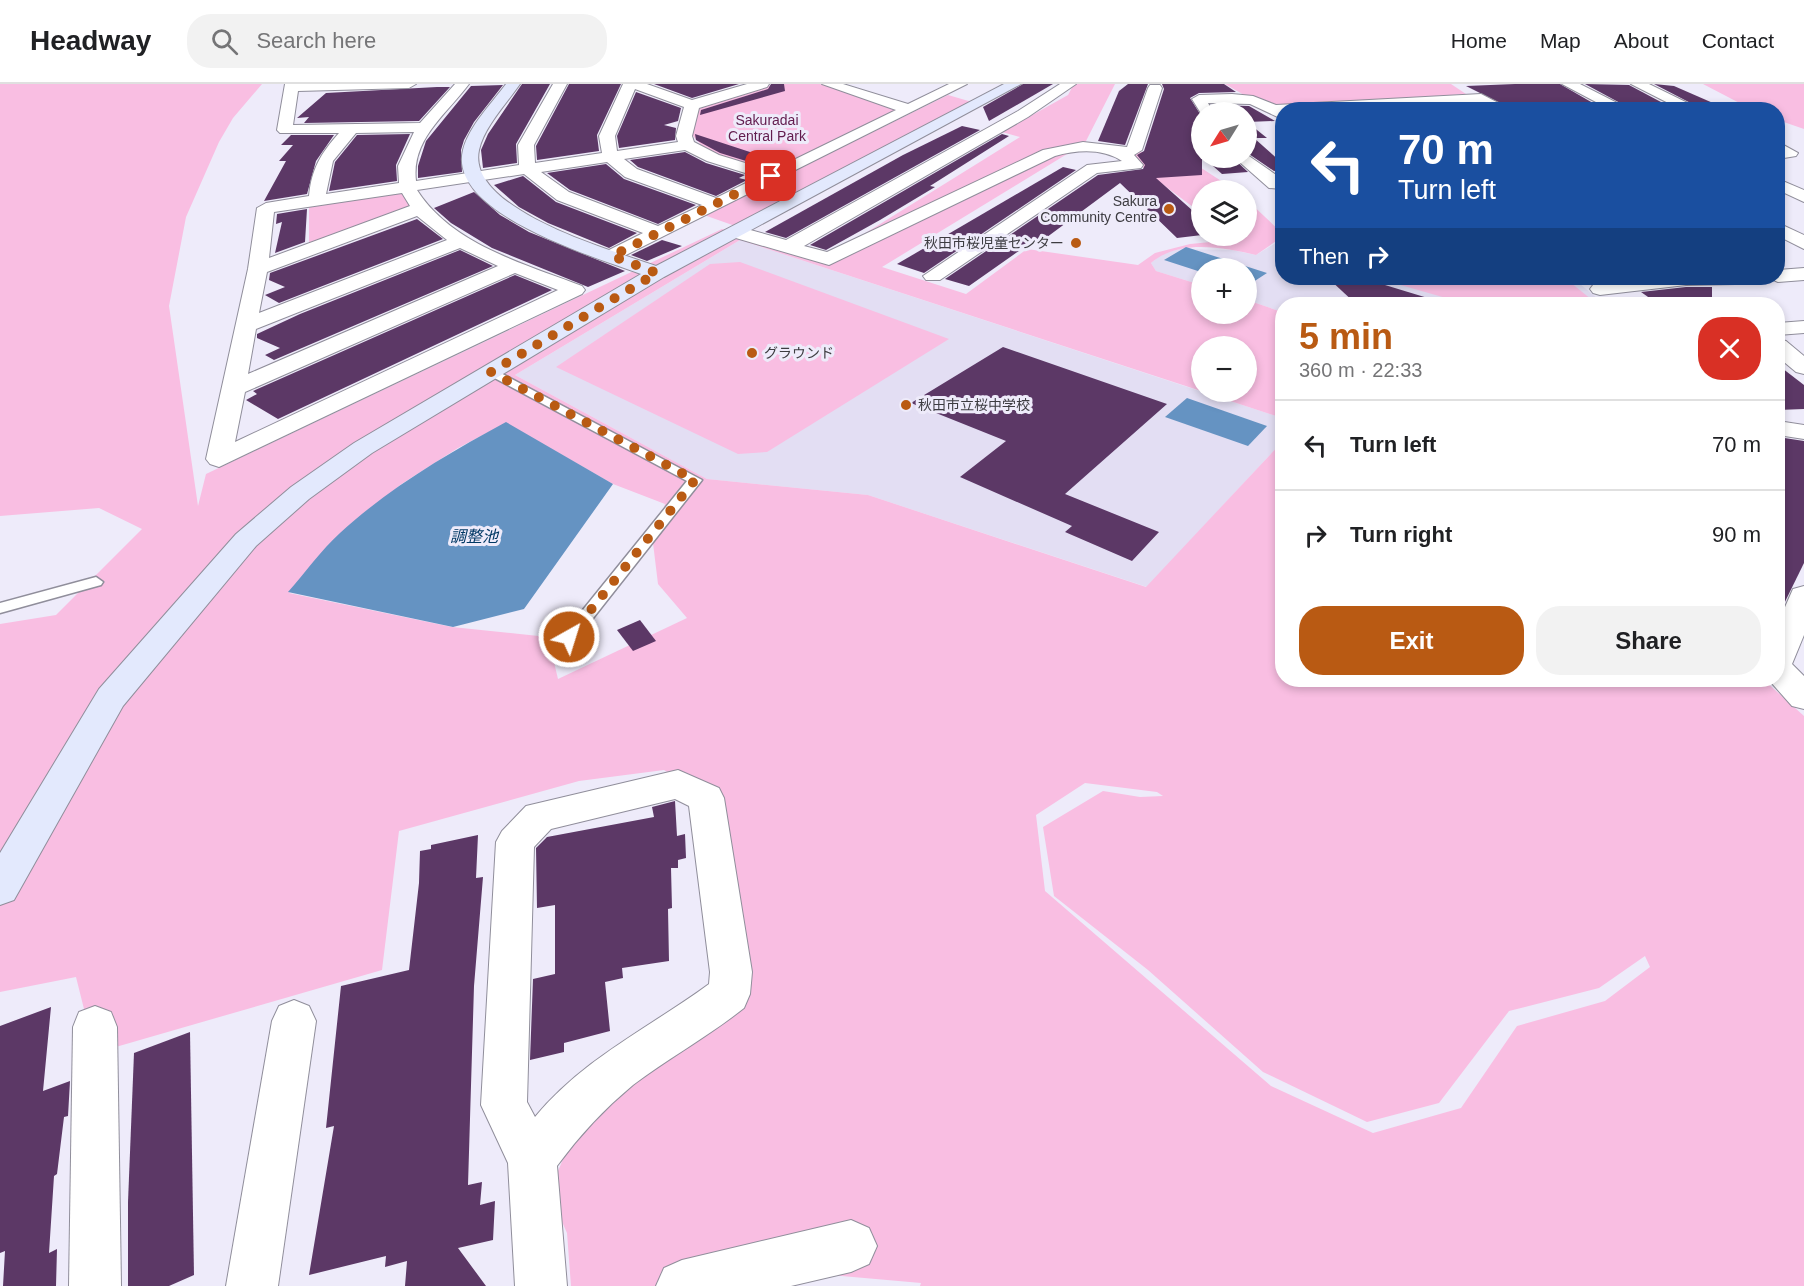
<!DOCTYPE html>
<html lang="en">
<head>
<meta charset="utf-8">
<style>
  body { margin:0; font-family:Arial,"Noto Sans JP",sans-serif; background:#f2f2f2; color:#202124; height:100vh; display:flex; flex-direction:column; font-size:22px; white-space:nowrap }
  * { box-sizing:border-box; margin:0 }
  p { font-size:20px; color:#757577 }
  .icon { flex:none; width:33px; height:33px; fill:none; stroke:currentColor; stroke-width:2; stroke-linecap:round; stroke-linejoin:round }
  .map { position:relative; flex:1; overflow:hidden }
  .sheet { position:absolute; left:1275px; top:213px; width:510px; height:390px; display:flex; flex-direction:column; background:#fff; border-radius:24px; box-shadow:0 3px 9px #0003 }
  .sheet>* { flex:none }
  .top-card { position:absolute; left:1275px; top:18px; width:510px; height:183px; border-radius:24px; box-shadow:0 3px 9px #0003; background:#1a4fa0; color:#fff; overflow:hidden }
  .needle { width:39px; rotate:233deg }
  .tools { position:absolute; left:1191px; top:18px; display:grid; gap:12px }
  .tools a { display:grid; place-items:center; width:66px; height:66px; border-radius:50%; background:#fff; box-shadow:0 3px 9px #0003; font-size:30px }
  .pin { position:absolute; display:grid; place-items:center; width:51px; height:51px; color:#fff; margin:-26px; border-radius:12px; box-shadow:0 3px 9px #0006 }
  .me { position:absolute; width:66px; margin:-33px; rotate:39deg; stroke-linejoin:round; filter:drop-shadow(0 0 4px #0008) }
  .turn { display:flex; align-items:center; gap:21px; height:126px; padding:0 24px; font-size:27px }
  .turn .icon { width:78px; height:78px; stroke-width:2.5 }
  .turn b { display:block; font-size:42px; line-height:51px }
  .then { display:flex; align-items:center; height:57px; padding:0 24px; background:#0003; gap:12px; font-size:22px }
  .round { display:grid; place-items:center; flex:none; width:63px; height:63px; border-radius:24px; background:#f2f2f2 }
  .head { display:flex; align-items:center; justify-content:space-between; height:102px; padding:0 24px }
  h1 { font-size:36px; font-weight:700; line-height:45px; color:#b95a13 }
  .button { display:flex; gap:12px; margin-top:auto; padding:12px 24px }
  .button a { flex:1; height:69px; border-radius:24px; background:#b95a13; color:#fff; font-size:24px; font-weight:700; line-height:69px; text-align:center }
  .button a+a { background:#f2f2f2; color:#202124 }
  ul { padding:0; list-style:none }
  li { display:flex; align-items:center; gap:18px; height:90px; padding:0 24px; border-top:2px solid #e0e0e0 }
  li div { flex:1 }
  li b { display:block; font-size:22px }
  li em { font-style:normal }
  header { display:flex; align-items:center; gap:36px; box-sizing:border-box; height:84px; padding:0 30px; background:#fff; border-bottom:2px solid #e0e0e0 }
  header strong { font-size:28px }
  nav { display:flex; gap:33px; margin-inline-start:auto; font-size:21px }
  .search { width:420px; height:54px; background:#f2f2f2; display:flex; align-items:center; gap:15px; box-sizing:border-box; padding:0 21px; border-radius:24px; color:#757577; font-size:22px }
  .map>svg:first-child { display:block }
</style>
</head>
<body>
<header>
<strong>Headway</strong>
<div class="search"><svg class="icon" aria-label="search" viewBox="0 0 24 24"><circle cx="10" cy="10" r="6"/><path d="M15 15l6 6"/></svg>Search here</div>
<nav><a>Home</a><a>Map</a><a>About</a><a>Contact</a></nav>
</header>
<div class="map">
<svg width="1804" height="1202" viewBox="0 0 1804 1202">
  <rect width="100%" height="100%" fill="#eeebfa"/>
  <g fill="#e3def3">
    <polygon points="1282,155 1282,194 1573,194 1604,220 1282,220 1282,228 1247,216 1246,184 1202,184 1201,201 1156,187 1151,179 1163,169 1180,165 1232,166 1256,171"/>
    <polygon points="740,156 1282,334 1282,358 1147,503 868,411 707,395 515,291"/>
  </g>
  <g fill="#f9bee2" fill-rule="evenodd">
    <path d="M0,0H262L233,34L219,58L186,133L169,222L198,422L206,390L722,145L815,175L864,150L1020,53L1002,48L1068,11L1074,0H1115L1085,59L882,183L966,210L1027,165L1138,181L1155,169L1190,160L1231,156L1226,152H1246L1247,116L1282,149V153L1256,171C1222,163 1179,155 1151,179L1156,187L1201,201L1202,230H1246L1247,216L1282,228V334L1203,308H1246V262H1202L1201,307L740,156L515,291L707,395L868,411L1146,503L1282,358V596H1764L1804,632V1202H920L921,1199L785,1187L703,1202H571L567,1149L549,1108L584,1026L749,904L723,721L664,686L579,697L399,747L382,886L95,969L76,893L0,908V540L56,531L142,445L99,424L0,432ZM506,339L613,400L665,420L653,459L658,500L687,534L558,595L548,553L452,543L289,509L400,401L458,364ZM1085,699L1157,708L1163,712L1140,713L1103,707L1043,743L1054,812L1148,886L1263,988L1367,1038L1439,1019L1509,927L1599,904L1645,872L1650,883L1605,917L1517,942L1461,1024L1373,1049L1271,1002L1045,807L1036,731Z"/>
    <path d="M776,0H820L900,25L774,87C749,87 705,72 692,50L697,23L702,19Z"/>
    <polygon points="1225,0 1451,0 1466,10 1282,22 1251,15"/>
    <polygon points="1703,0 1804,0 1804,45 1778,36 1778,26 1751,25"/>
    <polygon points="948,11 972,18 738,143 704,131"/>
    <polygon points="1141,68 1186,74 1235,106 1202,106 1201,129 1161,99 1129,71"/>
    <polygon points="402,108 410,122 309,160 309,120"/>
    <polygon points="740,178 949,255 767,368 738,370 556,283 710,180"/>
    <polygon points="1376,194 1565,194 1597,220 1467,220"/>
  </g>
  <g fill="#6593c2">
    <polygon points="1186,163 1267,189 1247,202 1246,184 1202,184 1201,188 1164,176"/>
    <polygon points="1187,314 1267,342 1248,362 1165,333"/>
    <path d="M506,338L613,400L524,525L453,543L288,508C305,489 321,466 340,449C389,404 447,370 506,338Z"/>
  </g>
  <g fill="#5c3866">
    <polygon points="522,0 550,0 516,60 517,79 483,84 481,66 488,50"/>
    <polygon points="569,0 621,0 597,51 599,67 537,76 536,62"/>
    <polygon points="654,0 739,0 692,14"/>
    <polygon points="771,0 784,0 785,7 700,31 701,26 768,5"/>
    <polygon points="1023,0 1053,0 989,37 983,23"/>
    <polygon points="1128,0 1148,0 1125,61 1098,57 1119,7"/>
    <polygon points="1162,0 1224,0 1236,8 1199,9 1190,14 1202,33 1202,91 1156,94 1202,135 1202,151 1177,154 1120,99 1039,159 1033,157 969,202 945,195 1098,91 1143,85 1145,81 1137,71 1144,67 1164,5"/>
    <polygon points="1515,0 1560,0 1605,26 1514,26 1466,2"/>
    <polygon points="1585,0 1629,1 1676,26 1633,26"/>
    <polygon points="1654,0 1674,2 1729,26 1704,26"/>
    <polygon points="503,1 474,38 464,56 461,66 462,88 418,94 418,82 426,57 471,2"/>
    <polygon points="437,3 450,3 419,37 304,39 309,33 297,34 326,9"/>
    <polygon points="636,8 681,24 678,37 664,41 676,44 675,56 619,64 617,52"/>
    <polygon points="1212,21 1249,22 1275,37 1247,38 1267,54 1254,54 1282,79 1282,86 1274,87 1246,68 1246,28 1215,28"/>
    <polygon points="962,42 980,46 786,154 765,148 903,71"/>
    <polygon points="410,50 396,81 397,97 329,107 335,78 357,51"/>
    <polygon points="695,50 753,69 749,70 774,80 766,83 720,69 696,56"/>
    <polygon points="1002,50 1009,52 930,102 935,103 880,136 826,166 810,161"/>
    <polygon points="291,51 334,51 316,77 307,110 264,117 286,77 279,77 293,61 281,61"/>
    <polygon points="685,68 706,79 745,91 739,94 747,96 716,112 638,83 630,76"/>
    <polygon points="1204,74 1233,74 1248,88 1222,90"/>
    <polygon points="606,80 624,95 696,121 658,140 570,106 547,89"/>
    <polygon points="1063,83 1076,86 924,189 897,180"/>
    <polygon points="523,92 556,118 637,149 609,164 548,139 519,123 494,101"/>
    <polygon points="474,108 500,131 529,148 625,187 588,203 492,164 451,139 434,124"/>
    <polygon points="307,125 305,158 275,169 282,138 276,140 277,130"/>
    <polygon points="417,135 443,155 279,219 265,211 285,203 269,196 270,189"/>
    <polygon points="662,156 682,162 647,177 631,171"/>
    <polygon points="460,166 493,182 274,276 265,271 280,264 257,254 257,250 300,230"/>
    <polygon points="515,191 552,206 278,335 246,316 257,310 253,307"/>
    <polygon points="1328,194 1362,194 1431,215 1430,220 1356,220"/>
    <polygon points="1686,203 1712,203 1712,220 1658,220 1641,208"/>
    <polygon points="1003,263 1167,320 1065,410 1159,448 1132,477 1065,448 1072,442 960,393 1006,357 911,319"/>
    <polygon points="1778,281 1804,301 1804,325 1778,326"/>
    <polygon points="1778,353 1804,357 1804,479 1778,532"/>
    <polygon points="640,536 656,557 633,567 617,546"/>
    <polygon points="675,717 677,752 685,750 686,774 678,776 678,784 671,784 672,824 668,825 669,877 622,884 623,894 605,898 610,947 564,959 564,968 530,976 533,895 555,890 555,821 537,824 536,764 547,753 654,733 652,723"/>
    <polygon points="478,751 476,794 483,793 474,902 468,1101 482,1098 480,1121 495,1117 493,1156 458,1164 486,1202 405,1202 407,1177 385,1183 386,1172 309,1191 334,1042 326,1044 341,902 409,886 419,799 420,767 431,765 431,761"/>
    <polygon points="51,923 43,1007 70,997 68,1032 64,1033 57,1090 54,1092 49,1169 57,1165 56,1202 3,1202 5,1167 0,1169 0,942"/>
    <polygon points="190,948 194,1191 169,1202 128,1202 128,1118 134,969"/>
  </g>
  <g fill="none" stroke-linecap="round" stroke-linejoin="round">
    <g stroke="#908e9b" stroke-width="3">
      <g id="lane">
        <polygon points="487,286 495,286 702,396 575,557 563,557 561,553 687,397 487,290"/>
        <polygon points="96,493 103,498 101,501 0,529 0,519"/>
      </g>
    </g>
    <g stroke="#908e9b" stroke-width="2">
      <g id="street">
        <path d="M285,0H416L409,4L298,7L293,41L420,39L455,0H469C446,31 411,55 416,97L519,81L518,61L553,0H567L534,61L535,79L602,69L599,52L623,0H647L692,16L747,0H769L767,3L699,24L692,52L694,58L719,71L771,87L896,26L822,0H843L908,20L949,0H967L612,178L605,176L602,172L605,168L643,149L557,116L524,90L417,106C452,161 525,180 582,202L585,206L582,210L219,383L210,380L206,375L248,185L257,124L266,119L309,112C311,86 321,69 339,49H280L277,46ZM635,5L684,23L676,52L678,58L617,67L615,52ZM414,48L398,82L399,99L326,110L333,77L356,49ZM685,66L707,77L758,93L716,114L637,85L624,75ZM607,78L625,93L702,121L658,142L569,108L541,88ZM402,109L410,122L269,174L274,128ZM417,132L447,156L259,229L267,188ZM460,164L498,182L248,290L256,245ZM515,189L558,206L235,358L245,308Z"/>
        <path d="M1060,0H1076L1028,33L804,162L827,168L1043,66L1083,58L1127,63L1148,4L1150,1H1160L1162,4L1142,66L1134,71L1143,81L1141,84L1097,89L940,196H926L923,192L1087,81L1122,77C1102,64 1077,66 1055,72L829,181L729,152L727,148L736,142L786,156L1018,27Z"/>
        <polygon points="1562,0 1580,0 1631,26 1611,26"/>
        <polygon points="1631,0 1649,0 1702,26 1682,26"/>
        <polygon points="1232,10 1253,12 1276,21 1481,10 1512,26 1493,26 1479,18 1346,26 1282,26 1282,35 1250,20 1208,19 1213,28 1202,28 1202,31 1192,15 1199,11"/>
        <polygon points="1778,58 1798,69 1796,72 1778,75"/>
        <polygon points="1246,70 1282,95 1282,105 1269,104 1235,74 1246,74"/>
        <polygon points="1778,95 1804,106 1804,118 1778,106"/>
        <polygon points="1778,139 1804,151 1804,165 1778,152"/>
        <polygon points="1804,184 1804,196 1778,198 1769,194 1778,194 1778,186"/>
        <polygon points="1647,194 1745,194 1742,198 1735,200 1686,201 1600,211 1593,209 1590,205 1593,201 1600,199"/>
        <polygon points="1804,237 1804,249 1778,251 1778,239"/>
        <polygon points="1778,255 1786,257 1804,272 1804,290 1796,288 1778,273"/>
        <polygon points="1778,337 1804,341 1804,355 1778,351"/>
        <polygon points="1804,502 1804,551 1792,580 1804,592 1804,625 1792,622 1769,596 1778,596 1778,539 1793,505"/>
        <path d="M678,686L719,704L724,714L752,888L750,910L744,924C709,952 669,974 633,1001C604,1025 579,1052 557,1082L567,1202H515L508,1079L481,1021L496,758L502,747L526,722ZM675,715L689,722L710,888L709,900C649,944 584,974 535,1033L527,1018L534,763L551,745Z"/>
        <polygon points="294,916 309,922 316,937 278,1202 226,1202 272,937 279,922"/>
        <polygon points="95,922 111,928 117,943 121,1202 69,1202 73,943 79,928"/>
        <polygon points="851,1136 869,1144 877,1162 869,1180 851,1188 791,1202 656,1202 664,1184 682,1176"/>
      </g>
    </g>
    <g stroke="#908e9b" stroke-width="2">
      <path id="secondary" d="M506,0H520C507,19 484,43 479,66C466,126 614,167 656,182L1004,0H1021L664,193L372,369L309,415L256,462L123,622L14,816L0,821V769L99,605L236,450L291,403L354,359L641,190C598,174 447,130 463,66C469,42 492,19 506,0Z"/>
    </g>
    <use href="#lane" fill="#fff" fill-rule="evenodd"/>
    <use href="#street" fill="#fff" fill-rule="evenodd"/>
    <use href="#secondary" fill="#e3e9fd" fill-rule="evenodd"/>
  </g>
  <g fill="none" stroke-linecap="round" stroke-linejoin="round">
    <polyline stroke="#b95a13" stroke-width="10" stroke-dasharray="0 18" points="569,553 695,396 491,288 657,189 612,172 771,92"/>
  </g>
  <g fill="#b95a13" stroke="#eeebfa" stroke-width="2">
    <circle cx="1169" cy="125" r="6"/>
    <circle cx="1076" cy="159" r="6"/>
    <circle cx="752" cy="269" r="6"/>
    <circle cx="906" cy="321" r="6"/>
  </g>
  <g text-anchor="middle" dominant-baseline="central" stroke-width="6" stroke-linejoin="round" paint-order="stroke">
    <g font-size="14" fill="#621c4e" stroke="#eeebfa">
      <text x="767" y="36">Sakuradai<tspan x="767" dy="16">Central Park</tspan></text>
    </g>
    <g font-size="14" fill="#3d3c41" stroke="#eeebfa" text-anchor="end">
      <text x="1157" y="117">Sakura<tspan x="1157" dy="16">Community Centre</tspan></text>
      <text x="1064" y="159">秋田市桜児童センター</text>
      <text x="764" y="269" text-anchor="start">グラウンド</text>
      <text x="918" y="321" text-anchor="start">秋田市立桜中学校</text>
    </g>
    <g font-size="16" font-style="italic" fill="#003864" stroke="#eeebfa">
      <text x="474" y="452">調整池</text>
    </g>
  </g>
</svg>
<div class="tools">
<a><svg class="needle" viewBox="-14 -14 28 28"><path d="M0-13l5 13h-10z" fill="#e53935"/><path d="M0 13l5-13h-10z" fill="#757577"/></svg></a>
<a><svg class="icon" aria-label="layers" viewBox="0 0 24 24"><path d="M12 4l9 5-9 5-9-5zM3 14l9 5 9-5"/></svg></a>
<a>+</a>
<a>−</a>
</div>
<div class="pin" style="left:771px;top:92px;background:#d93025"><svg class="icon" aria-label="arrive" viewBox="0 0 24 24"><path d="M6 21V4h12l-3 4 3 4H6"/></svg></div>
<svg class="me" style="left:569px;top:553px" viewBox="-20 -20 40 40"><circle r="17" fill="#b95a13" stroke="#fff" stroke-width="3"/><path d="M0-11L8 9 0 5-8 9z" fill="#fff"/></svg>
<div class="top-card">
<div class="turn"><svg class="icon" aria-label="left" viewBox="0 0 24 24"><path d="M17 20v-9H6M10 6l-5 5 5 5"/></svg><div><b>70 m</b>Turn left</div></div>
<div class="then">Then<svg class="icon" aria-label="right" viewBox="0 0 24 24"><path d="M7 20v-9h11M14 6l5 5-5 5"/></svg></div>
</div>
<section class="sheet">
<div class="head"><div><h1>5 min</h1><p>360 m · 22:33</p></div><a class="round" style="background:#d93025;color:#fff"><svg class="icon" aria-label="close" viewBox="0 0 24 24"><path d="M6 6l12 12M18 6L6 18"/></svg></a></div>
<ul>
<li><svg class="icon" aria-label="left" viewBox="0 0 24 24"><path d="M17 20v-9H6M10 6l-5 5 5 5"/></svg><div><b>Turn left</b></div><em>70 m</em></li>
<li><svg class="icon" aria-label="right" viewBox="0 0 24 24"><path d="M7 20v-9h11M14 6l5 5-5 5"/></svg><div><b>Turn right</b></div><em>90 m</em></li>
</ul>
<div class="button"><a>Exit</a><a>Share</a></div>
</section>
</div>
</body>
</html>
